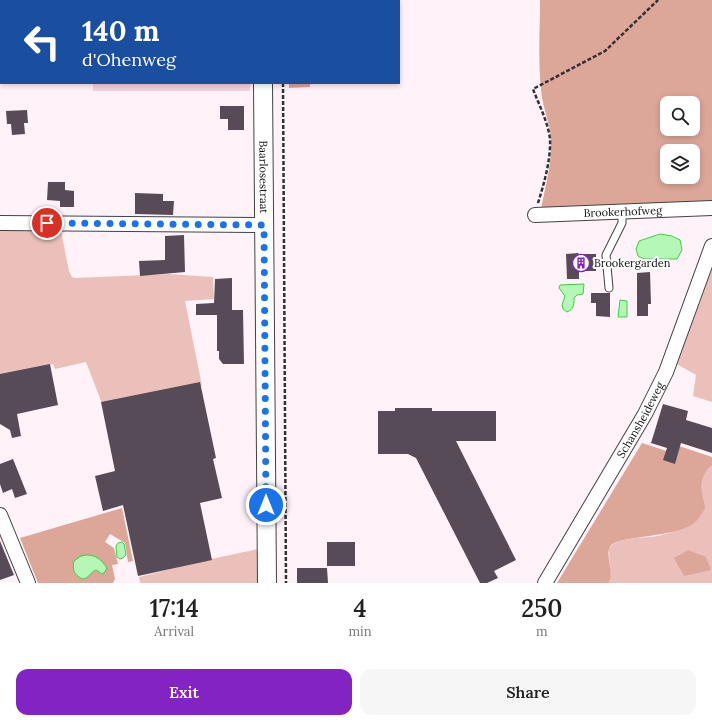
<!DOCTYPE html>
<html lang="en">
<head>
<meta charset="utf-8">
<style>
  body { margin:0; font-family:Lora,serif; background:#f6f6f6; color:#222; height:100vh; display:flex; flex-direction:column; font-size:15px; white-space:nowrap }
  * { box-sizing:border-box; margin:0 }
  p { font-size:13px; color:#767676 }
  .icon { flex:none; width:22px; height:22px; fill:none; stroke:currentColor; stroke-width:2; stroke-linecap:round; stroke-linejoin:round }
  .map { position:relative; height:583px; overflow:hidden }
  .panel { display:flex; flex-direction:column; background:#fff; flex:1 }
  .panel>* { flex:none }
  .hud { position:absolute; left:0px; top:0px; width:400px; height:84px; box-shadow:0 2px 6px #0003; background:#1a4fa0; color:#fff; overflow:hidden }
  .fabs { position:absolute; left:660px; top:96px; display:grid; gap:8px }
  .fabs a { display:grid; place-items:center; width:40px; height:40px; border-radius:8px; background:#fff; box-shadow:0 2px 6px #0003; font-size:20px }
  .pin { position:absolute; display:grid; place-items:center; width:34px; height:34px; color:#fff; margin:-17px; border:2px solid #fff; border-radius:50%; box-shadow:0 1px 4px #0007 }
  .me { position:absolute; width:44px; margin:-22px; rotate:0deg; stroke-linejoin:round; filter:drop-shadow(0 0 3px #0008) }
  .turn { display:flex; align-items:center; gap:14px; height:84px; padding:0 16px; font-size:18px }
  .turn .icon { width:52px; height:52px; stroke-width:2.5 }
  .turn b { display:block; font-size:28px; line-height:34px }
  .eta { display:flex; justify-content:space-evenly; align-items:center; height:68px; text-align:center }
  .eta b { font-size:24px; font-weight:600; line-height:28px }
  .action { display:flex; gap:8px; margin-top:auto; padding:8px 16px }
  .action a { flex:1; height:46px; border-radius:12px; background:#8323c3; color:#fff; font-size:16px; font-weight:600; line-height:46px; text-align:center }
  .action a+a { background:#f6f6f6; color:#222 }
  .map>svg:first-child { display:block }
</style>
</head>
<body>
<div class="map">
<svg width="712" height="583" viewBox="0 0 712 583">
  <rect width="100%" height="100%" fill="#fff2f9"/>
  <g fill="#f6d1e1">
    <rect x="145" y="0" width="104" height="1"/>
    <rect x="93" y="83" width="157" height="8"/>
  </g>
  <g fill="#ebc0ba">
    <polygon points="0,230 61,231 69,271 72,277 75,278 169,274 213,277 214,299 185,301 202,386 103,406 86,362 55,369 53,364 0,375"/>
    <polygon points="712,264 712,402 693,396 696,375 675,363"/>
    <path d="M712,466V583H609L610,581L609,549C614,537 646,538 658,536C668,534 678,529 688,526L702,495V477L705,472Z"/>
    <polygon points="258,549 259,583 140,583 139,577 211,559"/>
  </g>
  <g fill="#dca699" fill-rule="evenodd">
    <path d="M540,0H712V204L541,209C546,183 554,157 550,130C547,116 542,103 541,89C538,59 540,29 540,0ZM667,103H693V129H667ZM667,151H693V177H667Z"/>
    <polygon points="289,83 310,83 310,87 289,88"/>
    <path d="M642,443L676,454L679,446L712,457V466C700,474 701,486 703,499C704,502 705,506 705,508C704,511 700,516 698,519C684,539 616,534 610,547C605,555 614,572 609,583H557Z"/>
    <polygon points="122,508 133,561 128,562 125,543 110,534 105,542 114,548 118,564 112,565 115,579 113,583 38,583 20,538"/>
    <polygon points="688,550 706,557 711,570 684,576 674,558"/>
  </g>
  <g fill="#b5f7b6" stroke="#3ad041">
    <polygon points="660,234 672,236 680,240 682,250 677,259 644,259 638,256 636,249 639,241"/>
    <path d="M584,284L583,294L577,295L574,298C574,305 574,309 567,312L563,309L562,305L565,296L559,288L560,285Z"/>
    <polygon points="620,300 627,301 627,317 618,317"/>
    <polygon points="122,542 124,544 126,555 123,558 120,559 117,557 116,546 118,543"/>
    <path d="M86,555C96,555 101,559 107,568L104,573L102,574L96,570C90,572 89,579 82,579C74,574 72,570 74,561L81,556Z"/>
  </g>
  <g fill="#584b58">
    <polygon points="220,106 244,106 244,130 228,130 228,119 220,119"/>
    <polygon points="27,110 28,123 24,123 25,134 12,135 11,124 7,124 6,111"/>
    <polygon points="48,182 65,182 65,190 74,191 74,207 60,207 60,201 47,200"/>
    <polygon points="135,193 163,194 163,201 174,201 173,215 135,214"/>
    <polygon points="184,235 185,272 140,276 139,261 165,260 165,236"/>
    <polygon points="578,253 579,254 596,254 596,271 579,271 579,279 567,279 566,254"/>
    <polygon points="650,272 651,304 648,304 648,316 637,316 637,273"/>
    <polygon points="232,278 232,310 243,310 244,364 223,364 219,359 219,351 217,351 217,315 196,315 196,304 214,303 215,279"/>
    <polygon points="591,293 610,293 610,317 596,316 596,303 591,303"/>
    <polygon points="50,364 58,405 17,414 21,436 12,438 10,430 0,424 0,374"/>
    <polygon points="200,382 216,458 213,459 222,498 200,503 212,560 138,576 123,505 103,511 95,476 115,471 101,402"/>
    <polygon points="663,404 688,411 686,420 712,428 712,453 681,443 675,464 663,460 667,448 651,443"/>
    <polygon points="395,408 432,408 432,411 496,411 496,441 456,441 516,560 494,571 498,578 487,583 480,583 416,458 408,454 378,454 378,411 395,411"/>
    <polygon points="13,459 27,494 15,498 12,489 3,493 0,484 0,464"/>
    <polygon points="0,541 14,575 0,580"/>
    <rect x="327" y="542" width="28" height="24"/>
    <polygon points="297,568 327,568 328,583 297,583"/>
  </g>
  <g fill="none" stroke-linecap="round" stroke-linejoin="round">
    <g stroke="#424242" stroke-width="9">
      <polyline id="service" points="609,288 606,255 622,223 622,211"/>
    </g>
    <g stroke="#424242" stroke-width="16">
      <g id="minor">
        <path id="s1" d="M535,215L712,208"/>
        <polyline points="0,223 264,225"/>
        <polyline points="0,515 28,583"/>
        <path id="s2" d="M545,583L645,414L666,372L712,246"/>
      </g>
    </g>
    <g stroke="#424242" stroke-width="20">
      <g id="tertiary">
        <polyline points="262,0 262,1"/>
        <path id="s3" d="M263,83L267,583"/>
      </g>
    </g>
    <g stroke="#313131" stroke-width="2.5" stroke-dasharray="4 2" stroke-linecap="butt">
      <polyline points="282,0 282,1"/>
      <polyline points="283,83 286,583"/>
      <path d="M538,203C544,184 551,159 550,139C548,122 539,105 533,89L605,51L658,0"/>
    </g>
    <use href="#service" stroke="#fff" stroke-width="7"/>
    <use href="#minor" stroke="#fff" stroke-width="14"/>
    <use href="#tertiary" stroke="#fff" stroke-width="18"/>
  </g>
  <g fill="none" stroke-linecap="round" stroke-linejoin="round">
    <polyline stroke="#1a73e8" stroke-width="7" stroke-dasharray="0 12.6" points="47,223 264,225 266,505"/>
  </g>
  <defs>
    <g id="building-ring" transform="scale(0.9)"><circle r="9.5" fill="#fff" stroke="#8323c3" stroke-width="1.5"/><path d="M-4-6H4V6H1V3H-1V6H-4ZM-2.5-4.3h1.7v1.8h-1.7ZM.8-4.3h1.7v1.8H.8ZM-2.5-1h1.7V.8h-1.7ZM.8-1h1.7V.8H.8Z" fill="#8323c3"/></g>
  </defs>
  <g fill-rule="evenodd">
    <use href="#building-ring" x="581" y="263"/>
  </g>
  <g text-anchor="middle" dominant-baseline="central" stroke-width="4" stroke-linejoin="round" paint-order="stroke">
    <g font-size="11" fill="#0f0f0f" stroke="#fff">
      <text stroke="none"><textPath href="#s3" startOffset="94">Baarlosestraat</textPath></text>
      <text stroke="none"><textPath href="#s1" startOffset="88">Brookerhofweg</textPath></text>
      <text stroke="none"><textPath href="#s2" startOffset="189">Schansheideweg</textPath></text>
    </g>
    <g font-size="11" fill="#0f0f0f" stroke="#fff" text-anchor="start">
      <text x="594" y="263">Brookergarden</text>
    </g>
  </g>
</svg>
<div class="fabs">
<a><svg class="icon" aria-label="search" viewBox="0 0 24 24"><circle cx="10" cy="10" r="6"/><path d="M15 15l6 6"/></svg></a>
<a><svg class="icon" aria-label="layers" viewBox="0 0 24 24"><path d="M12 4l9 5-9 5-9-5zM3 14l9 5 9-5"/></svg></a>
</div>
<div class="pin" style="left:47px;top:223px;background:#d93025"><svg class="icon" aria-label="arrive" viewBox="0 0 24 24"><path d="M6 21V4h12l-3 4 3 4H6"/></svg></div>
<svg class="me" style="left:266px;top:505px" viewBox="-20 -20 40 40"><circle r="17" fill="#1a73e8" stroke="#fff" stroke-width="3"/><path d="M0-11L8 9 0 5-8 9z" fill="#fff"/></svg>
<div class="hud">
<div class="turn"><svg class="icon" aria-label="left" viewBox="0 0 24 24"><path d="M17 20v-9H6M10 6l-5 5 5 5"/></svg><div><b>140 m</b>d'Ohenweg</div></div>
</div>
</div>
<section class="panel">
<div class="eta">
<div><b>17:14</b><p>Arrival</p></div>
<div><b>4</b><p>min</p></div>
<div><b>250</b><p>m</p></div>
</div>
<div class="action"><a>Exit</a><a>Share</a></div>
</section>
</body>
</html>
